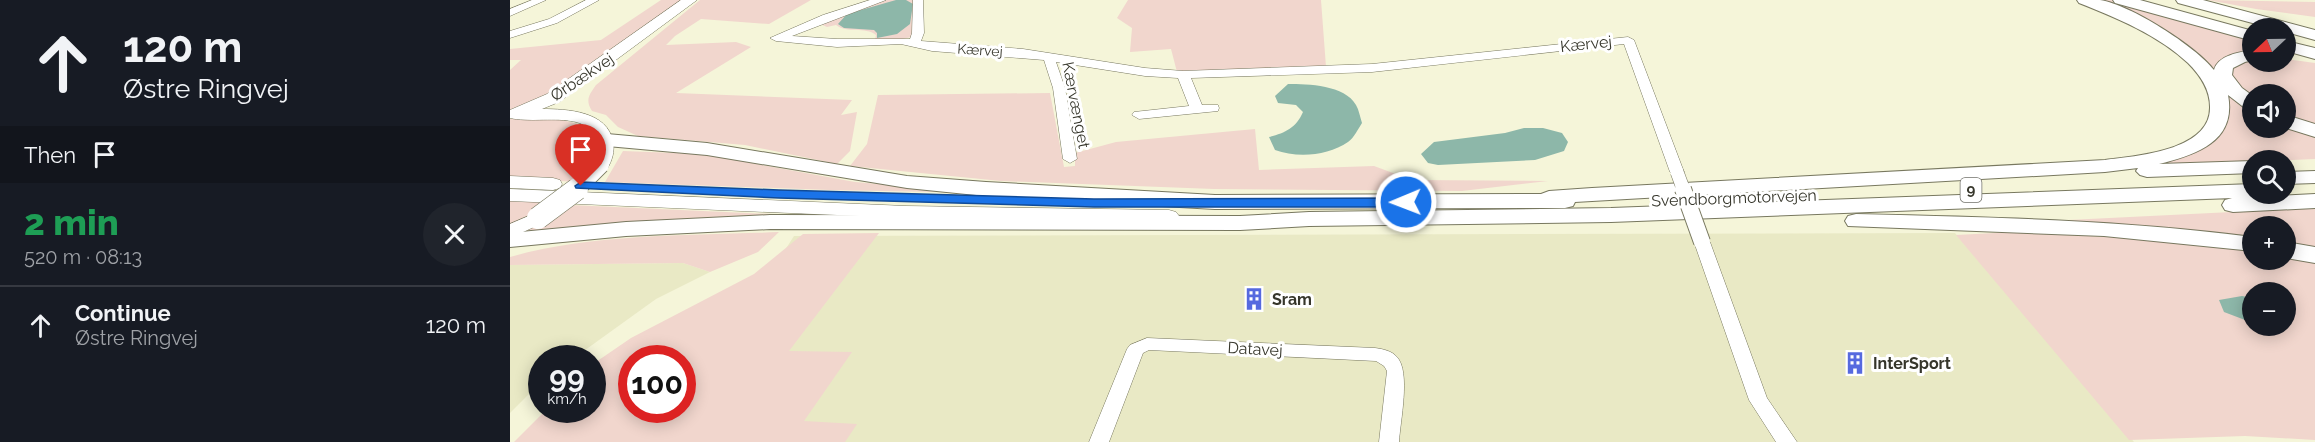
<!DOCTYPE html>
<html lang="en">
<head>
<meta charset="utf-8">
<style>
  body { margin:0; font-family:Raleway,sans-serif; background:#20242c; color:#f1f3f6; height:100vh; display:flex; flex-direction:column; font-size:22px; white-space:nowrap }
  * { box-sizing:border-box; margin:0 }
  p { font-size:20px; color:#9ea1a6 }
  .icon { flex:none; width:33px; height:33px; fill:none; stroke:currentColor; stroke-width:2; stroke-linecap:round; stroke-linejoin:round }
  .map { position:relative; flex:1; overflow:hidden }
  .side { display:flex; flex-direction:column; background:#171b24; width:510px }
  .side>* { flex:none }
  .top-card { background:#171b24; color:#f1f3f6; overflow:hidden }
  .needle { width:39px; rotate:248deg }
  .controls { position:absolute; left:1732px; top:18px; display:grid; gap:12px }
  .controls a { display:grid; place-items:center; width:54px; height:54px; border-radius:50%; background:#171b24; box-shadow:0 3px 15px #0003; font-size:30px }
  .speed { position:absolute; left:18px; top:345px; display:flex; gap:12px; font-size:30px; font-weight:700; text-align:center }
  .speed>* { display:grid; place-content:center; width:78px; height:78px; border-radius:50%; background:#171b24; box-shadow:0 3px 15px #0003; line-height:1 }
  .speed small { font-size:15px; font-weight:400 }
  .speed .limit { border:9px solid #d22; background:#fff; color:#111 }
  .pin { position:absolute; display:grid; place-items:center; width:51px; height:51px; color:#fff; margin:-62px -26px; border-radius:50% 50% 50% 0; rotate:-45deg; box-shadow:0 0 6px #0007 }
  .pin .icon { rotate:45deg }
  .me { position:absolute; width:66px; margin:-33px; rotate:269deg; stroke-linejoin:round; filter:drop-shadow(0 0 4px #0008) }
  .turn { display:flex; align-items:center; gap:21px; height:126px; padding:0 24px; font-size:27px }
  .turn .icon { width:78px; height:78px; stroke-width:2.5 }
  .turn b { display:block; font-size:42px; line-height:51px }
  .then { display:flex; align-items:center; height:57px; padding:0 24px; background:#0003; gap:12px; font-size:22px }
  .round { display:grid; place-items:center; flex:none; width:63px; height:63px; border-radius:32px; background:#20242c }
  .head { display:flex; align-items:center; justify-content:space-between; height:102px; padding:0 24px }
  h1 { font-size:36px; font-weight:800; line-height:45px; color:#1e9e55 }
  ul { padding:0; list-style:none }
  li { display:flex; align-items:center; gap:18px; height:78px; padding:0 24px; border-top:2px solid #363941 }
  li div { flex:1 }
  li b { display:block; font-size:22px }
  li em { font-style:normal }
  main { display:flex; flex:1; min-height:0 }
  .map>svg:first-child { display:block }
</style>
</head>
<body>
<main>
<section class="side">
<div class="top-card">
<div class="turn"><svg class="icon" aria-label="ahead" viewBox="0 0 24 24"><path d="M12 20V5M6 11l6-6 6 6"/></svg><div><b>120 m</b>Østre Ringvej</div></div>
<div class="then">Then<svg class="icon" aria-label="arrive" viewBox="0 0 24 24"><path d="M6 21V4h12l-3 4 3 4H6"/></svg></div>
</div>
<div class="head"><div><h1>2 min</h1><p>520 m · 08:13</p></div><a class="round"><svg class="icon" aria-label="close" viewBox="0 0 24 24"><path d="M6 6l12 12M18 6L6 18"/></svg></a></div>
<ul>
<li><svg class="icon" aria-label="ahead" viewBox="0 0 24 24"><path d="M12 20V5M6 11l6-6 6 6"/></svg><div><b>Continue</b><p>Østre Ringvej</p></div><em>120 m</em></li>
</ul>
</section>
<div class="map">
<svg width="1805" height="442" viewBox="0 0 1805 442">
  <rect width="100%" height="100%" fill="#f5f5d9"/>
  <g fill="#e9e9c5" fill-rule="evenodd">
    <path d="M1445,233L1624,442H11L82,410V369L245,275L275,250L284,236ZM122,358H172V410H122Z"/>
    <polygon points="173,263 200,272 146,299 64,358 32,358 31,382 0,413 0,265"/>
  </g>
  <g fill="#f1d6cd" fill-rule="evenodd">
    <polygon points="151,0 175,0 33,100 0,111 0,70 11,60 0,60 0,49 91,40"/>
    <path d="M190,0H301L259,24L191,19L165,36L156,45L226,42L241,47L166,93L342,100L331,115L347,112L340,151L327,164L235,145L128,136L108,127L96,115L82,111C75,100 79,95 86,85Z"/>
    <path d="M376,0H404L405,29L401,37L389,40H365L366,35C355,26 338,34 326,25L317,27L308,23Z"/>
    <polygon points="618,0 811,0 816,67 667,72 661,49 620,52 622,28 607,18"/>
    <polygon points="1579,0 1602,0 1743,39 1743,53 1709,67 1743,107 1743,128 1776,128 1805,132 1805,159 1626,167 1710,129 1694,66"/>
    <polygon points="1698,0 1805,2 1805,17 1746,9"/>
    <path d="M1743,59V62H1776V59L1805,63V127L1776,117V94H1743V101C1733,91 1717,82 1724,67Z"/>
    <polygon points="540,93 554,167 565,166 565,153 606,142 745,129 749,170 864,166 902,180 1038,181 952,191 704,189 491,181 340,166 357,144 368,95"/>
    <path d="M15,117C36,118 91,118 87,151C86,163 74,173 67,182L0,178V119Z"/>
    <polygon points="113,151 192,154 345,182 476,193 320,190 95,182"/>
    <polygon points="0,198 43,201 0,226"/>
    <polygon points="60,205 283,215 16,231 44,217"/>
    <polygon points="1805,208 1805,250 1776,245 1776,226 1743,226 1743,239 1538,221"/>
    <path d="M269,232L248,252L200,272L173,263L0,265V257C86,233 180,236 269,232Z"/>
    <path d="M1504,232L1639,239L1743,249V260H1776V256L1805,262V440L1735,436L1619,440L1446,235ZM1743,292H1776V326H1743Z"/>
    <path d="M369,233L279,351L342,352L294,421L347,424L335,442H4L36,410H82L83,364L121,338L244,274L293,234ZM122,358H172V410H122Z"/>
  </g>
  <g fill="#8db7a9">
    <polygon points="386,0 396,0 403,4 400,24 387,34 367,38 367,33 364,30 334,28 328,24 337,14"/>
    <path d="M778,84C798,84 835,85 846,105C849,110 850,117 852,123C848,129 844,138 838,142C818,156 787,158 765,150L759,137C775,133 786,128 793,112L786,105L768,103L765,96Z"/>
    <polygon points="1014,128 1033,128 1052,133 1058,142 1054,151 1025,160 928,165 918,163 911,154 924,142 995,133"/>
    <polygon points="1732,296 1743,298 1743,319 1735,320 1714,312 1709,300"/>
  </g>
  <g fill="none" stroke-linecap="round" stroke-linejoin="round">
    <g stroke="#78785f" stroke-width="1">
      <g id="minor">
        <polygon points="22,0 36,0 0,16 0,9"/>
        <polygon points="76,0 89,0 47,23 0,38 0,31 39,19"/>
        <polygon points="360,0 376,0 282,36 327,39 400,39 402,33 403,0 413,0 414,33 411,41 513,49 635,68 673,71 862,64 1118,37 1124,40 1174,172 1167,176 1160,172 1114,44 862,72 681,78 692,105 708,105 709,108 708,111 629,119 622,115 624,112 679,106 668,78 635,76 546,62 555,88 567,159 560,163 553,159 543,88 534,60 422,51 391,44 327,47 266,41 260,38 313,15"/>
        <polygon points="1192,237 1200,242 1257,398 1287,442 1266,442 1239,400 1184,242"/>
        <path d="M637,338L865,348C873,349 882,351 887,357C901,372 890,422 889,442H869L877,371L874,366L866,361L639,350L633,353L599,442H579L617,349L620,345Z"/>
      </g>
    </g>
    <g stroke="#78785f" stroke-width="1">
      <g id="major">
        <path d="M171,0H187L49,102L32,109C57,109 98,111 103,142C105,151 102,161 97,169H85L82,165C100,102 34,126 0,118V110L37,94Z"/>
        <polygon points="0,176 43,178 50,180 52,184 50,188 43,190 0,188"/>
        <polygon points="0,189 396,206 659,210 666,212 669,216 666,220 659,222 396,218 0,201"/>
        <polygon points="28,212 35,214 38,218 35,222 0,238 0,224"/>
      </g>
    </g>
    <g stroke="#78785f" stroke-width="2">
      <g id="highway">
        <path d="M1567,0C1574,0 1583,0 1590,0C1621,5 1685,46 1704,70C1708,55 1730,52 1743,50V60L1735,62L1723,68L1722,75L1732,88L1743,96V111L1736,109L1718,95C1727,142 1685,155 1649,164L1743,161V173L1637,177L1630,175L1626,171L1628,168L1595,172L1082,201L1065,202L1063,206L1055,208L705,209L476,196L397,188L197,155L97,146L90,144L87,140L90,136L97,134L197,143L397,176L476,182L705,195L1031,194L1039,191L1082,188L1595,160C1626,156 1701,151 1700,107C1700,89 1690,75 1678,63C1648,35 1607,18 1569,3Z"/>
        <polygon points="1603,0 1630,0 1743,31 1743,41 1605,3"/>
        <polygon points="1666,0 1693,0 1805,30 1805,40 1776,32 1776,28 1761,28 1668,3"/>
        <polygon points="1776,41 1805,48 1805,59 1776,51"/>
        <polygon points="1776,115 1805,124 1805,137 1776,128"/>
        <polygon points="1805,171 1805,183 1776,184 1776,172"/>
        <polygon points="1743,184 1743,194 1752,194 1745,197 1805,194 1805,208 1723,212 1715,210 1712,205 1715,200 1722,198 1101,222 799,226 730,230 260,229 116,236 0,247 0,233 116,222 260,215 730,216 799,212 1101,208"/>
        <path d="M1346,214C1479,217 1611,220 1743,237V251L1594,236L1338,226L1335,221L1338,216Z"/>
        <polygon points="1776,242 1805,247 1805,263 1776,258"/>
      </g>
    </g>
    <use href="#minor" fill="#fff" fill-rule="evenodd"/>
    <use href="#major" fill="#fff" fill-rule="evenodd"/>
    <use href="#highway" fill="#fff" fill-rule="evenodd"/>
    <g stroke="#78785f" stroke-width="14" stroke-linecap="butt">
      <polyline id="minor-bridge-far1" points="1167,172 1174,191"/>
    </g>
    <g stroke="#78785f" stroke-width="18" stroke-linecap="butt">
      <polyline id="minor-bridge" points="1173,189 1192,242"/>
    </g>
    <g stroke="#78785f" stroke-width="18" stroke-linecap="butt">
      <polyline id="major-bridge-far1" points="65,191 91,165"/>
    </g>
    <g stroke="#78785f" stroke-width="23" stroke-linecap="butt">
      <polyline id="major-bridge" points="28,218 67,189"/>
    </g>
    <use href="#minor-bridge-far1" stroke="#fff" stroke-width="13"/>
    <use href="#minor-bridge" stroke="#fff" stroke-width="16"/>
    <use href="#major-bridge-far1" stroke="#fff" stroke-width="16"/>
    <use href="#major-bridge" stroke="#fff" stroke-width="22"/>
  </g>
  <polygon fill="#1a73e8" stroke="#114b97" stroke-width="1.5" points="71,182 269,190 584,199 896,198 903,202 896,207 584,207 269,198 66,188 65,186"/>
  <defs>
    <g id="building-bare" transform="scale(1.8)"><path d="M-4-6H4V6H1V3H-1V6H-4ZM-2.5-4.3h1.7v1.8h-1.7ZM.8-4.3h1.7v1.8H.8ZM-2.5-1h1.7V.8h-1.7ZM.8-1h1.7V.8H.8Z" fill="#5669df" stroke="#fff" stroke-width="2.5" paint-order="stroke"/></g>
  </defs>
  <g fill-rule="evenodd">
    <use href="#building-bare" x="744" y="299"/>
    <use href="#building-bare" x="1345" y="363"/>
  </g>
  <g text-anchor="middle" dominant-baseline="central" stroke-width="6" stroke-linejoin="round" paint-order="stroke">
    <g font-size="14" fill="#36362b" stroke="#fff">
      <text transform="translate(470 50) rotate(4)">Kærvej</text>
    </g>
    <rect fill="#fff" stroke="#72726b" stroke-width="1.5" x="1450.5" y="178" width="21" height="24" rx="4.5"/>
    <g font-size="15" font-weight="bold" fill="#36362b">
      <text x="1461" y="190">9</text>
    </g>
    <g font-size="16" fill="#36362b" stroke="#fff">
      <text transform="translate(1076 44) rotate(-6)">Kærvej</text>
      <text transform="translate(72 77) rotate(-34)">Ørbækvej</text>
      <text transform="translate(566 105) rotate(79)">Kærvænget</text>
      <text transform="translate(1224 198) rotate(-2)">Svendborgmotorvejen</text>
      <text transform="translate(745 349) rotate(3)">Datavej</text>
    </g>
    <g font-size="16" font-weight="bold" fill="#36362b" stroke="#fff" text-anchor="start">
      <text x="762" y="299">Sram</text>
      <text x="1363" y="363">InterSport</text>
    </g>
  </g>
</svg>
<div class="controls">
<a><svg class="needle" viewBox="-14 -14 28 28"><path d="M0-13l5 13h-10z" fill="#e53935"/><path d="M0 13l5-13h-10z" fill="#9ea1a6"/></svg></a>
<a><svg class="icon" aria-label="sound" viewBox="0 0 24 24"><path d="M4 9h4l5-4v14l-5-4H4zM17 9q2 3 0 6"/></svg></a>
<a><svg class="icon" aria-label="search" viewBox="0 0 24 24"><circle cx="10" cy="10" r="6"/><path d="M15 15l6 6"/></svg></a>
<a>+</a>
<a>−</a>
</div>
<div class="speed"><div>99<small>km/h</small></div><div class="limit">100</div></div>
<div class="pin" style="left:71px;top:186px;background:#d93025"><svg class="icon" aria-label="arrive" viewBox="0 0 24 24"><path d="M6 21V4h12l-3 4 3 4H6"/></svg></div>
<svg class="me" style="left:896px;top:202px" viewBox="-20 -20 40 40"><circle r="17" fill="#1a73e8" stroke="#fff" stroke-width="3"/><path d="M0-11L8 9 0 5-8 9z" fill="#fff"/></svg>
</div>
</main>
</body>
</html>
